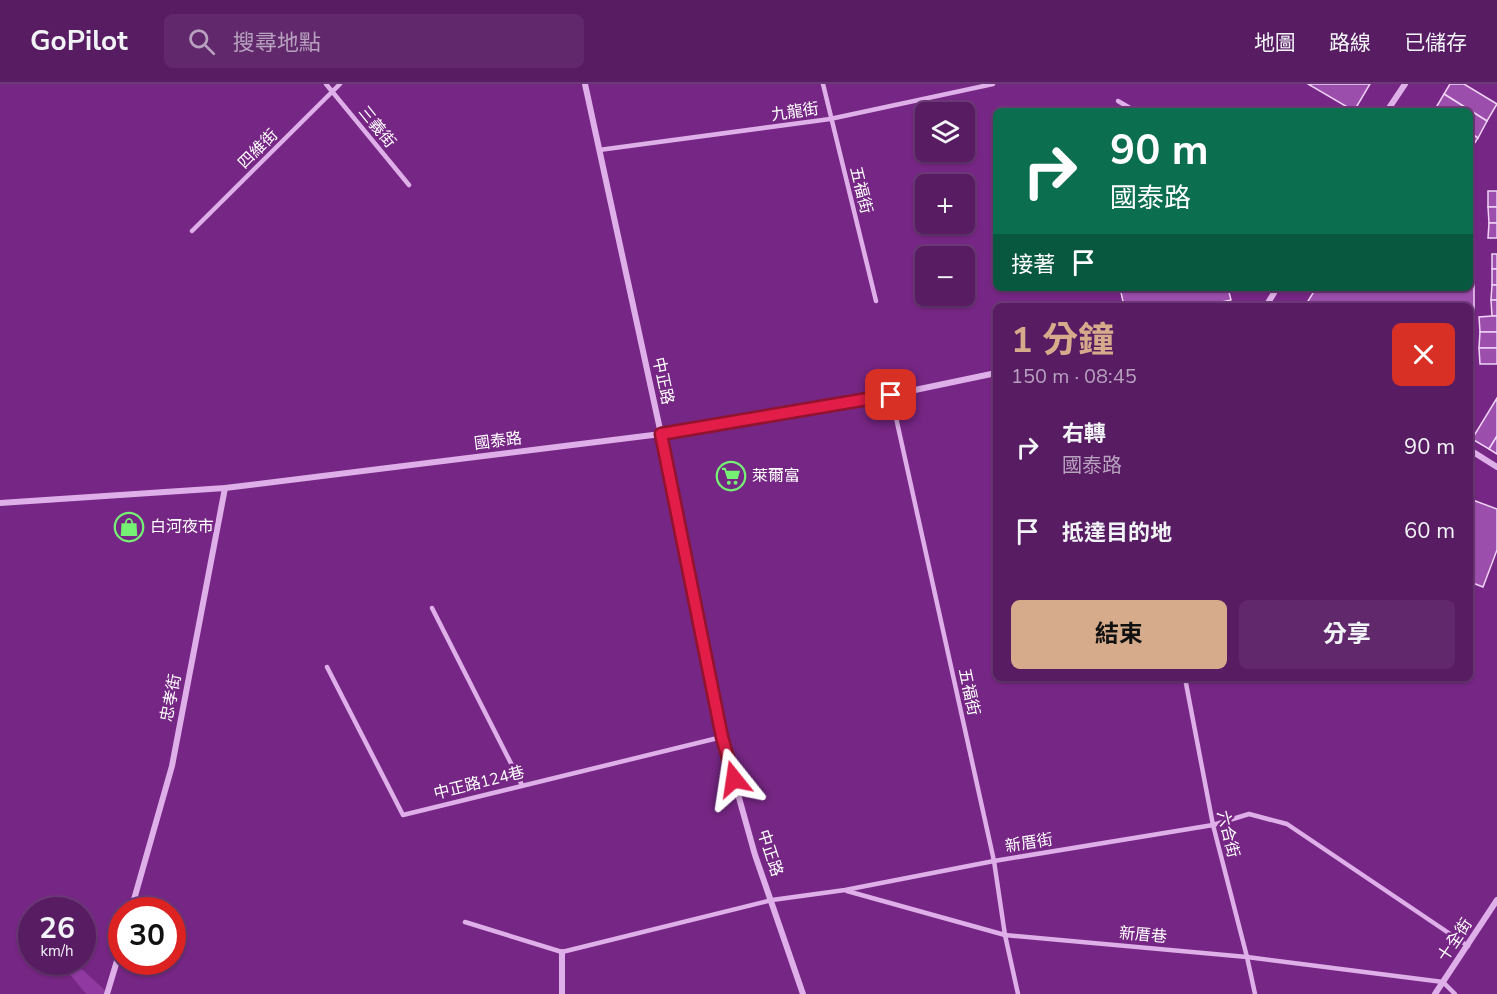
<!DOCTYPE html>
<html lang="zh-TW">
<head>
<meta charset="utf-8">
<style>
  body { margin:0; font-family:"Nunito Sans","Noto Sans TC",sans-serif; background:#61296c; color:#f1f3f6; height:100vh; display:flex; flex-direction:column; font-size:22px; white-space:nowrap }
  * { box-sizing:border-box; margin:0 }
  p { font-size:20px; color:#b7a1be }
  .icon { flex:none; width:33px; height:33px; fill:none; stroke:currentColor; stroke-width:2; stroke-linecap:round; stroke-linejoin:round }
  .map { position:relative; flex:1; overflow:hidden }
  .details { position:absolute; left:993px; top:219px; width:480px; height:378px; display:flex; flex-direction:column; background:#581c63; border-radius:9px; box-shadow:0 2px 4px #0004,0 0 0 2px #6d3a78 }
  .details>* { flex:none }
  .hud { position:absolute; left:993px; top:24px; width:480px; height:183px; border-radius:9px; box-shadow:0 2px 4px #0004,0 0 0 2px #6d3a78; background:#0b6e4f; color:#fff; overflow:hidden }
  .tools { position:absolute; left:915px; top:18px; display:grid; gap:12px }
  .tools a { display:grid; place-items:center; width:60px; height:60px; border-radius:9px; background:#581c63; box-shadow:0 2px 4px #0004,0 0 0 2px #6d3a78; font-size:30px }
  .speed { position:absolute; left:18px; top:813px; display:flex; gap:12px; font-size:30px; font-weight:700; text-align:center }
  .speed>* { display:grid; place-content:center; width:78px; height:78px; border-radius:50%; background:#581c63; box-shadow:0 2px 4px #0004,0 0 0 2px #6d3a78; line-height:1 }
  .speed small { font-size:15px; font-weight:400 }
  .speed .limit { border:9px solid #d22; background:#fff; color:#111 }
  .pin { position:absolute; display:grid; place-items:center; width:51px; height:51px; color:#fff; margin:-26px; border-radius:12px; box-shadow:0 3px 9px #0006 }
  .me { position:absolute; width:66px; margin:-33px; rotate:345deg; stroke-linejoin:round; filter:drop-shadow(0 0 4px #0008) }
  .turn { display:flex; align-items:center; gap:21px; height:126px; padding:0 18px; font-size:27px }
  .turn .icon { width:78px; height:78px; stroke-width:2.5 }
  .turn b { display:block; font-size:42px; line-height:51px }
  .then { display:flex; align-items:center; height:57px; padding:0 18px; background:#0003; gap:12px; font-size:22px }
  .round { display:grid; place-items:center; flex:none; width:63px; height:63px; border-radius:9px; background:#61296c }
  .headline { display:flex; align-items:center; justify-content:space-between; height:102px; padding:0 18px }
  h1 { font-size:36px; font-weight:700; line-height:45px; color:#d6ab8b }
  .primary-button { display:flex; gap:12px; margin-top:auto; padding:12px 18px }
  .primary-button a { flex:1; height:69px; border-radius:9px; background:#d6ab8b; color:#111; font-size:24px; font-weight:700; line-height:69px; text-align:center }
  .primary-button a+a { background:#61296c; color:#f1f3f6 }
  ul { padding:0; list-style:none }
  li { display:flex; align-items:center; gap:18px; height:84px; padding:0 18px }
  li div { flex:1 }
  li b { display:block; font-size:22px }
  li em { font-style:normal }
  header { display:flex; align-items:center; gap:36px; box-sizing:border-box; height:84px; padding:0 30px; background:#581c63; border-bottom:2px solid #6d3a78 }
  header strong { font-size:28px }
  nav { display:flex; gap:33px; margin-inline-start:auto; font-size:21px }
  .search { width:420px; height:54px; background:#61296c; display:flex; align-items:center; gap:15px; box-sizing:border-box; padding:0 21px; border-radius:9px; color:#b7a1be; font-size:22px }
  .map>svg:first-child { display:block }
</style>
</head>
<body>
<header>
<strong>GoPilot</strong>
<div class="search"><svg class="icon" aria-label="search" viewBox="0 0 24 24"><circle cx="10" cy="10" r="6"/><path d="M15 15l6 6"/></svg>搜尋地點</div>
<nav><a>地圖</a><a>路線</a><a>已儲存</a></nav>
</header>
<div class="map">
<svg width="1497" height="910" viewBox="0 0 1497 910">
  <rect width="100%" height="100%" fill="#762684"/>
  <polygon fill="#903aa1" points="60,878 74,878 109,910 86,910"/>
  <g fill="#9c4eac" stroke="#f0d3f6" stroke-width="1.5">
    <polygon points="1308,0 1370,0 1354,27"/>
    <polygon points="1450,0 1464,0 1497,20 1487,37 1444,10"/>
    <polygon points="1444,10 1487,37 1478,54 1470,49 1470,27 1434,27"/>
    <polygon points="1470,49 1478,54 1470,66"/>
    <rect x="1488" y="107" width="9" height="16"/>
    <polygon points="1488,123 1497,123 1497,139 1489,139"/>
    <polygon points="1489,139 1497,139 1497,154 1488,154"/>
    <polygon points="1470,168 1474,171 1474,289 1470,297 1470,222 1305,222 1316,204 1470,204"/>
    <rect x="1492" y="170" width="5" height="15"/>
    <rect x="1492" y="185" width="5" height="16"/>
    <polygon points="1492,201 1497,201 1497,216 1491,216"/>
    <polygon points="1120,204 1228,204 1231,216 1203,222 1124,222"/>
    <polygon points="1491,216 1497,216 1497,232 1492,232"/>
    <polygon points="1492,232 1497,232 1497,248 1480,248 1479,233"/>
    <polygon points="1480,248 1497,248 1497,264 1479,264"/>
    <polygon points="1479,264 1497,264 1497,280 1480,280"/>
    <polygon points="1497,314 1497,352 1489,365 1472,355"/>
    <polygon points="1497,352 1497,370 1489,365"/>
    <polygon points="1470,415 1497,425 1497,466 1483,503 1470,498"/>
  </g>
  <g fill="none" stroke-linecap="round" stroke-linejoin="round">
    <g stroke="#deafe8" stroke-width="4.5">
      <polyline points="326,0 409,101"/>
      <polyline points="823,0 876,217"/>
      <polyline points="1118,17 1135,27"/>
      <polyline points="599,66 830,35 993,0"/>
      <polyline points="192,147 340,0"/>
      <polyline points="891,311 994,777 1005,851 1018,910"/>
      <polyline points="432,524 522,701"/>
      <polyline points="327,583 403,731 722,653"/>
      <polyline points="1185,594 1213,741 1247,873 1255,910"/>
      <polyline points="847,807 1005,851 1247,873 1443,898 1455,910"/>
      <polyline points="465,838 562,868 772,816 845,806 994,777 1213,741 1249,730 1287,740 1468,862"/>
    </g>
    <g stroke="#deafe8" stroke-width="6">
      <polyline points="585,0 661,350 722,653 755,771 803,910"/>
      <polyline points="1387,27 1405,0"/>
      <polyline points="1266,222 1277,204"/>
      <polyline points="1470,366 1497,383"/>
      <polyline points="0,419 225,404 661,350 891,311 996,289"/>
      <polyline points="131,826 172,682 225,404"/>
      <polyline points="107,910 122,860"/>
      <polyline points="562,910 562,868"/>
      <polyline points="1435,910 1497,816"/>
    </g>
  </g>
  <g fill="none" stroke-linecap="round" stroke-linejoin="round">
    <g stroke="#92132f" stroke-width="15">
      <polyline id="route" points="734,695 722,653 661,350 891,311"/>
    </g>
    <use href="#route" stroke="#e11d48" stroke-width="10"/>
  </g>
  <defs>
    <g id="supermarket-ring" transform="scale(1.5)"><circle r="9.5" fill="#762684" stroke="#75f174" stroke-width="1.5"/><path d="M-6-5.5h2.5l.6 2H6L4.5 2H-2.5L-4.4-4H-6ZM-1.5 3.2a1.3 1.3 0 1 0 .1 0ZM3 3.2a1.3 1.3 0 1 0 .1 0Z" fill="#75f174"/></g>
    <g id="shop-ring" transform="scale(1.5)"><circle r="9.5" fill="#762684" stroke="#75f174" stroke-width="1.5"/><path d="M-5-2.5h2.3a2.7 3.5 0 0 1 5.4 0H5L5.5 6h-11ZM-1.5-2.5h3a1.5 2.3 0 0 0-3 0Z" fill="#75f174"/></g>
  </defs>
  <g fill-rule="evenodd">
    <use href="#supermarket-ring" x="731" y="392"/>
    <use href="#shop-ring" x="129" y="443"/>
  </g>
  <g text-anchor="middle" dominant-baseline="central" stroke-width="5" stroke-linejoin="round" paint-order="stroke">
    <g font-size="16" fill="#fff" stroke="#762684">
      <text transform="translate(795 28) rotate(-8)">九龍街</text>
      <text transform="translate(377 43) rotate(51)">三義街</text>
      <text transform="translate(258 65) rotate(-45)">四維街</text>
      <text transform="translate(861 106) rotate(76)">五福街</text>
      <text transform="translate(663 297) rotate(78)">中正路</text>
      <text transform="translate(498 357) rotate(-7)">國泰路</text>
      <text transform="translate(969 608) rotate(78)">五福街</text>
      <text transform="translate(171 614) rotate(-79)">忠孝街</text>
      <text transform="translate(479 699) rotate(-14)">中正路124巷</text>
      <text transform="translate(1228 750) rotate(76)">六合街</text>
      <text transform="translate(1029 759) rotate(-9)">新厝街</text>
      <text transform="translate(770 769) rotate(72)">中正路</text>
      <text transform="translate(1143 851) rotate(5)">新厝巷</text>
      <text transform="translate(1455 856) rotate(-56)">十全街</text>
    </g>
    <g font-size="16" fill="#fff" stroke="#762684" text-anchor="start">
      <text x="752" y="392">萊爾富</text>
      <text x="150" y="443">白河夜市</text>
    </g>
  </g>
</svg>
<div class="tools">
<a><svg class="icon" aria-label="layers" viewBox="0 0 24 24"><path d="M12 4l9 5-9 5-9-5zM3 14l9 5 9-5"/></svg></a>
<a>+</a>
<a>−</a>
</div>
<div class="speed"><div>26<small>km/h</small></div><div class="limit">30</div></div>
<div class="pin" style="left:891px;top:311px;background:#d93025"><svg class="icon" aria-label="arrive" viewBox="0 0 24 24"><path d="M6 21V4h12l-3 4 3 4H6"/></svg></div>
<svg class="me" style="left:734px;top:695px" viewBox="-20 -20 40 40"><path d="M0-17L14 15 0 8-14 15z" fill="#e11d48" stroke="#fff" stroke-width="4"/></svg>
<div class="hud">
<div class="turn"><svg class="icon" aria-label="right" viewBox="0 0 24 24"><path d="M7 20v-9h11M14 6l5 5-5 5"/></svg><div><b>90 m</b>國泰路</div></div>
<div class="then">接著<svg class="icon" aria-label="arrive" viewBox="0 0 24 24"><path d="M6 21V4h12l-3 4 3 4H6"/></svg></div>
</div>
<section class="details">
<div class="headline"><div><h1>1 分鐘</h1><p>150 m · 08:45</p></div><a class="round" style="background:#d93025;color:#fff"><svg class="icon" aria-label="close" viewBox="0 0 24 24"><path d="M6 6l12 12M18 6L6 18"/></svg></a></div>
<ul>
<li><svg class="icon" aria-label="right" viewBox="0 0 24 24"><path d="M7 20v-9h11M14 6l5 5-5 5"/></svg><div><b>右轉</b><p>國泰路</p></div><em>90 m</em></li>
<li><svg class="icon" aria-label="arrive" viewBox="0 0 24 24"><path d="M6 21V4h12l-3 4 3 4H6"/></svg><div><b>抵達目的地</b></div><em>60 m</em></li>
</ul>
<div class="primary-button"><a>結束</a><a>分享</a></div>
</section>
</div>
</body>
</html>
